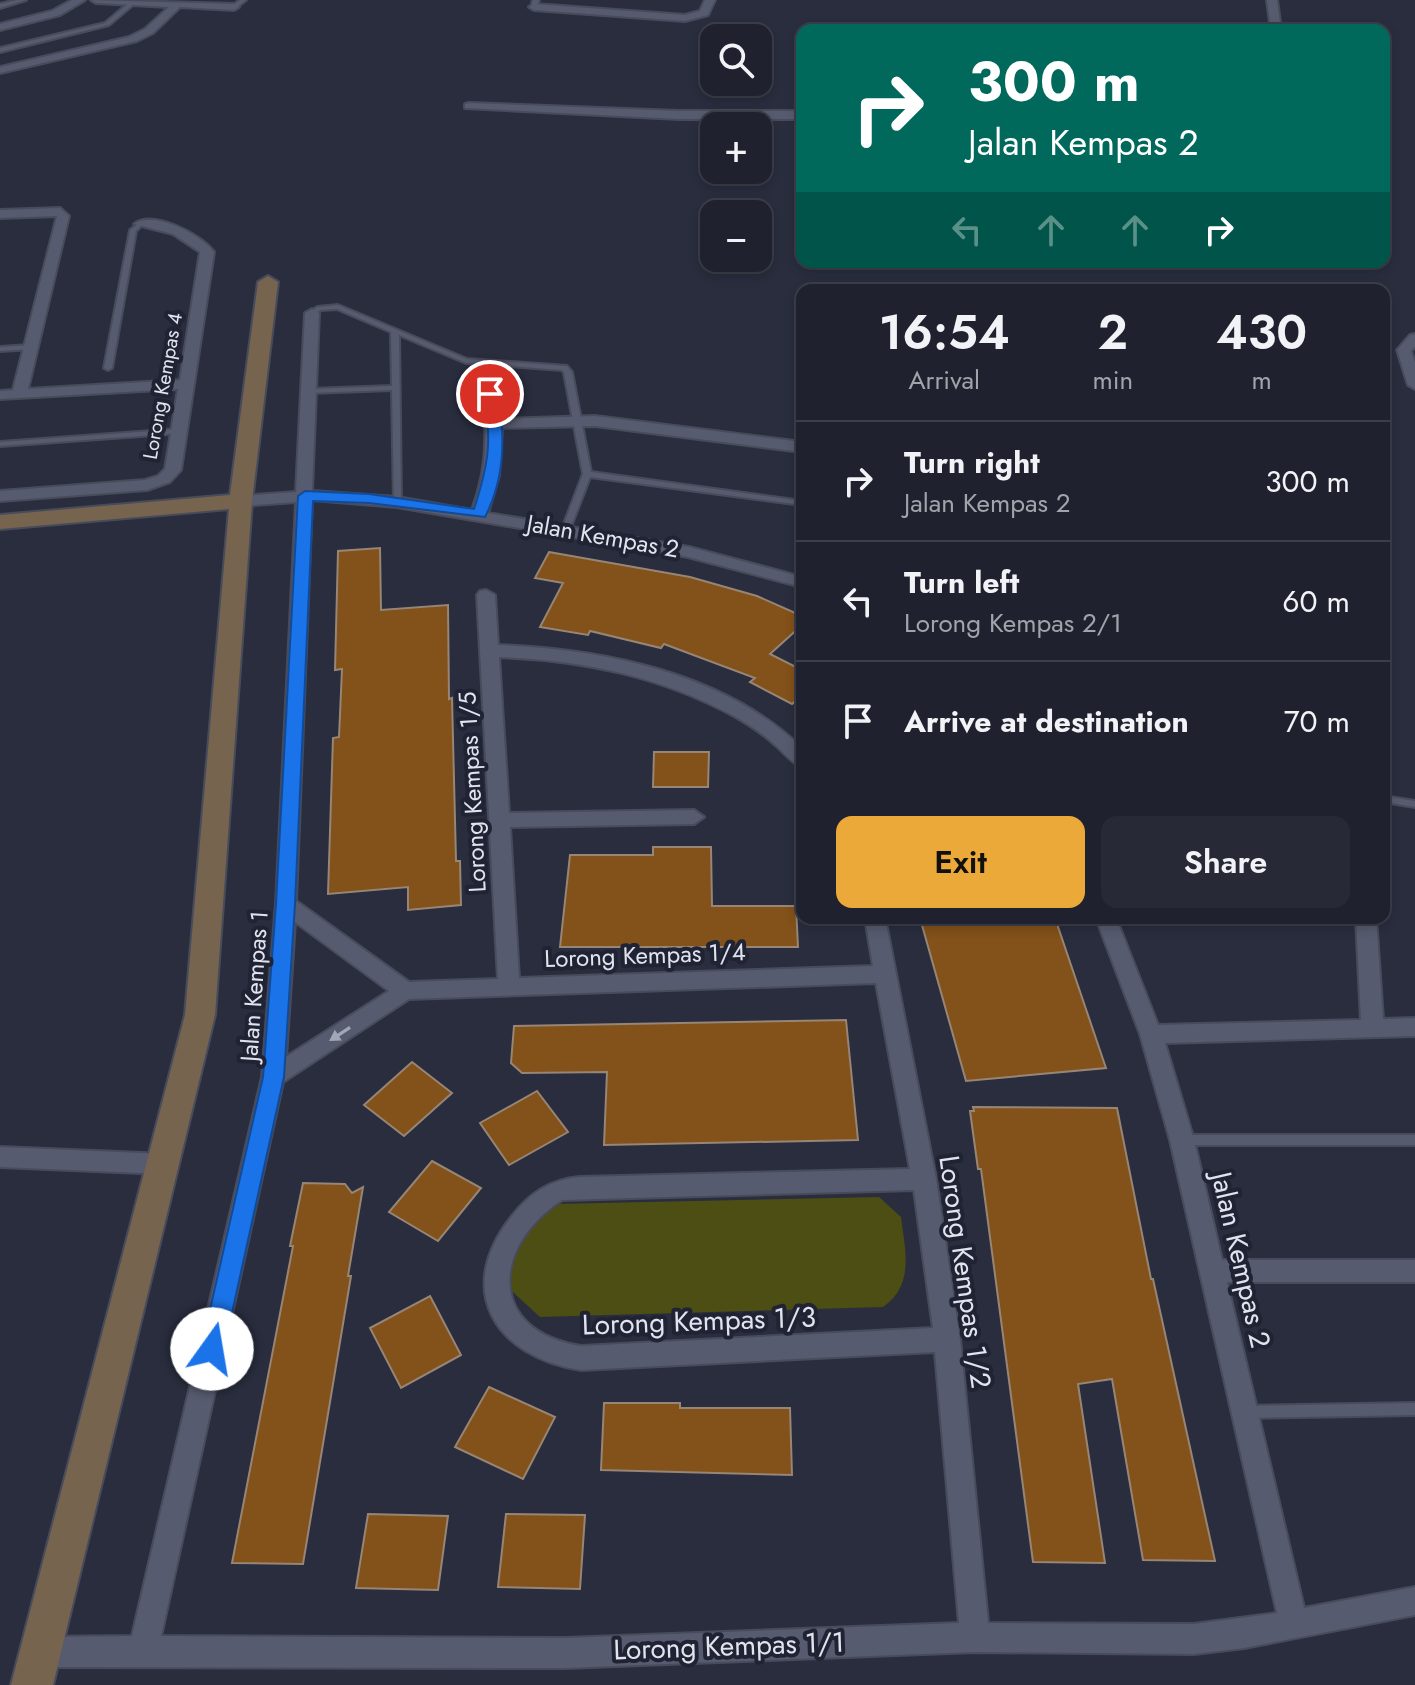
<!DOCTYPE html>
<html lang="en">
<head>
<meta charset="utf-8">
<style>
  body { margin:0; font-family:Jost,sans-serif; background:#272a36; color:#f1f3f6; height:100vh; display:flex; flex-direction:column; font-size:30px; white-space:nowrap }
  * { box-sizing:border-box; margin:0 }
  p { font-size:26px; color:#a1a4aa }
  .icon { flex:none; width:44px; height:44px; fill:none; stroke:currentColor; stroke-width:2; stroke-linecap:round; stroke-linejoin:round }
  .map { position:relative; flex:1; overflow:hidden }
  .details { position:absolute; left:796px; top:284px; width:594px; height:640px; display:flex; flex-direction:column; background:#1f222e; border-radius:16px; box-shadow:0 4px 12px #0003,0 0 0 2px #3c3f4a }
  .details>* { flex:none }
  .banner { position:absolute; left:796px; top:24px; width:594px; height:244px; border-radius:16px; box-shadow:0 4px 12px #0003,0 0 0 2px #3c3f4a; background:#00695c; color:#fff; overflow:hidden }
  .fabs { position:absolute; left:700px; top:24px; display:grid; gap:16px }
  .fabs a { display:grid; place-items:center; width:72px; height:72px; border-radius:16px; background:#1f222e; box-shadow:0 4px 12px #0003,0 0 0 2px #3c3f4a; font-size:40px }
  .pin { position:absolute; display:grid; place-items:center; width:68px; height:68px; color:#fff; margin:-34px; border:4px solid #fff; border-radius:50%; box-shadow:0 2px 8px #0007 }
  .me { position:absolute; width:88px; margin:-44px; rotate:13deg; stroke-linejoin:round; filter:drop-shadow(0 0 6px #0008) }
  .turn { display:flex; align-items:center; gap:28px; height:168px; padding:0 40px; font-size:36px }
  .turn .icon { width:104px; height:104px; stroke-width:2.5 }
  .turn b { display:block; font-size:56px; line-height:68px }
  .lanes { display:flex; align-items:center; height:76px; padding:0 40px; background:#0003; justify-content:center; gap:40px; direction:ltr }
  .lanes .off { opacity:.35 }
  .eta { display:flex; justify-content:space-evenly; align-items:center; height:136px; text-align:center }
  .eta b { font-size:48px; font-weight:600; line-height:56px }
  .primary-button { display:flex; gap:16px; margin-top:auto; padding:16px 40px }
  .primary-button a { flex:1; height:92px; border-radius:16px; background:#eba939; color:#111; font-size:32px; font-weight:600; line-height:92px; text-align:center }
  .primary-button a+a { background:#272a36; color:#f1f3f6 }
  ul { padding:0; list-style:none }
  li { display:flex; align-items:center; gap:24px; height:120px; padding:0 40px; border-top:2px solid #3c3f4a }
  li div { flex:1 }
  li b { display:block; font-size:30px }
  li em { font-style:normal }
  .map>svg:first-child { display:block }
</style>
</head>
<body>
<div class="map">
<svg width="1415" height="1685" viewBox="0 0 1415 1685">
  <rect width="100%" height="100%" fill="#292d3e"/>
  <path fill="#4d4e13" d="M879,1197L901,1217C905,1250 915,1285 883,1307L540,1317L504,1284L512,1233L554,1204Z"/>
  <g fill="#83511a" stroke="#978575" stroke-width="2">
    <polygon points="380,548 381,610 448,605 449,699 452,698 456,861 460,861 461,905 408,910 408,887 328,894 333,738 339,737 342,669 335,670 338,551"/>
    <polygon points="549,552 690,577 757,596 802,616 802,625 770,654 802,670 802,695 792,704 750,682 755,678 664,644 661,648 590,631 588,635 540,627 563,583 535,578"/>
    <polygon points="654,752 709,752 708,787 653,787"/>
    <polygon points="653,847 711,847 712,906 796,906 798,947 560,947 570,855 653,855"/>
    <polygon points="920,918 1055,918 1106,1068 966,1081"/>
    <polygon points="846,1020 858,1140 604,1145 607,1072 522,1073 511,1063 514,1026"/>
    <polygon points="412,1062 452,1093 404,1136 364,1105"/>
    <polygon points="537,1091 568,1132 509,1165 480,1123"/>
    <polygon points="973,1107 1117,1108 1151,1279 1153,1279 1215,1561 1143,1560 1112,1379 1078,1384 1105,1563 1033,1562 981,1169 978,1169 970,1111 974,1111"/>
    <polygon points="432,1161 481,1188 438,1241 389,1212"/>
    <polygon points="303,1183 345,1184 352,1193 363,1187 348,1276 351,1276 303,1564 232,1563 293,1246 290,1246"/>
    <polygon points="430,1296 461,1355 401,1388 370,1328"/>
    <polygon points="489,1387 555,1417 523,1479 455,1447"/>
    <polygon points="604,1403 680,1403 680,1408 790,1408 792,1475 601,1470"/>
    <polygon points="368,1514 448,1516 438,1590 356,1588"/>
    <polygon points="506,1514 585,1515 580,1589 498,1587"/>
  </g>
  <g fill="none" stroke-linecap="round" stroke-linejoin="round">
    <g stroke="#484b5a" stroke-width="4">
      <g id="lane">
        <polygon points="17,0 26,0 0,8 0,4"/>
        <polygon points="240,0 246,0 236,8 232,8 232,6"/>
        <polygon points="533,0 539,0 537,7 534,9 531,7"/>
        <polygon points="130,2 135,3 109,25 0,52 0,48 105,23"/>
        <polygon points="140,222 143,224 136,231 112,368 108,370 104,368 130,230"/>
        <polygon points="338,305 467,359 567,366 572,372 591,472 802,501 802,505 590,477 570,529 566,531 563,531 562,529 583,474 564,373 562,370 466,363 399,335 401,502 400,504 394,504 392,390 310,393 306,391 310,389 392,386 391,332 337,309 321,310 312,315 309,313 317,307"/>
        <polygon points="30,345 34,347 33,349 0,351 0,347"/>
        <polygon points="180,429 183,429 183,433 0,446 0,442"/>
        <polygon points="1384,796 1415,801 1415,807 1384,802"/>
        <polygon points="1182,1135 1415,1135 1415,1145 1182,1145 1178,1144 1176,1140 1178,1136"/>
        <polygon points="1415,1403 1415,1415 1245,1418 1240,1417 1238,1412 1240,1407 1245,1406"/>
      </g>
    </g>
    <g stroke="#484b5a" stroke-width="4">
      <g id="street">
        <polygon points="72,0 85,0 60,15 0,30 0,24 52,11"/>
        <polygon points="91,0 234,4 239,7 234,10 180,7 153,33 137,41 0,73 0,67 129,37 145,29 169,7 96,3"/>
        <polygon points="705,0 715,0 708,15 685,21 534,10 529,7 534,4 685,15 700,11"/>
        <polygon points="1267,0 1277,0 1281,30 1271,30"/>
        <polygon points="469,103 679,111 802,111 802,119 679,119 465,108 465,104"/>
        <path d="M60,208L69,216L28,389L180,380L200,252L173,234L134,224C153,210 201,234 214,252L181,470L170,482L147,490L0,501V491L145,480L158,476L165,469L178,389L0,399V391L13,390L57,216L0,218V210Z"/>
        <path d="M312,309L319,313L312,491L397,497L472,510C491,460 487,415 477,364L484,360L491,364L501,419L595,416L802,442V452L595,426L502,428L499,475L488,513L689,547L802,577V587L688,557L397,507L312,500L296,901L409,982L498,979L477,595L480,591L486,590L495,595L498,645C602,649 721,672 800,746L802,767C791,763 783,751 774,744C762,733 748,724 734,716C660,676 582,660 499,657L509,813L694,810L704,817L694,824L510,827L519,978L873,966L865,918H885L936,1179L960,1339L988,1623L1194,1624L1277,1613L1170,1140L1140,1034L1096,918H1116L1158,1025L1361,1020L1356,918H1376L1383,1019L1415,1018V1036L1165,1043L1194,1140L1222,1260H1415V1282H1227L1304,1608L1415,1587V1615L1244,1648L1194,1654L975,1652L565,1668L40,1667L30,1662L25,1652L30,1642L40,1637L132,1636L262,1077L276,904L296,502L241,506L233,501L241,496L296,492L305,313ZM295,922L389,991L286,1057ZM876,983L910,1169L579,1177C550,1180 530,1193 512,1216C453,1290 495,1357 581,1370L935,1352L959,1623L565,1638L161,1636L283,1082L409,999ZM914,1190L933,1328L581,1346C486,1331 492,1246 562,1200Z"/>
        <polygon points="1415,334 1415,347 1411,351 1415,362 1415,389 1408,385 1397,350 1410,335"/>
        <polygon points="0,1147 165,1154 173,1157 177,1164 173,1171 165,1174 0,1167"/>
      </g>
    </g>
    <g stroke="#484b5a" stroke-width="4">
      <polygon id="secondary" points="268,276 278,282 252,501 215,1015 53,1685 11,1685 185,1015 229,509 0,529 0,515 230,495 258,282"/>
    </g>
    <use href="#lane" fill="#575b6f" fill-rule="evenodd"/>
    <use href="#street" fill="#575b6f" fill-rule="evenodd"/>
    <use href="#secondary" fill="#76644f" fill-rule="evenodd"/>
  </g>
  <defs><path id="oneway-solid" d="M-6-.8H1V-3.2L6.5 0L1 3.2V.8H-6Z" transform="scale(2)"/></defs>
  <use fill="#a3a6b5" href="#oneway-solid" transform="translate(340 1034) rotate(147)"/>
  <path fill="#1a73e8" stroke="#114b97" stroke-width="2" d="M490,390L497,394C506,436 505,478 485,517L369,503L313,501L295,904L284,1077L224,1349L221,1357L212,1360L204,1357L201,1349L263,1077L276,904L298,496L305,491L369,494L474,509C488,466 493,439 483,394Z"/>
  <g text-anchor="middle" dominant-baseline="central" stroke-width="8" stroke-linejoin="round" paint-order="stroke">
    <g font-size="20" fill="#e1e3ef" stroke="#202334">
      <text transform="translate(163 386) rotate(-80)">Lorong Kempas 4</text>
    </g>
    <g font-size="24" fill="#e1e3ef" stroke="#202334">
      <text transform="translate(603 536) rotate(10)">Jalan Kempas 2</text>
      <text transform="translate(472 792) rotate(-93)">Lorong Kempas 1/5</text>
      <text transform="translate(645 955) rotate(-2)">Lorong Kempas 1/4</text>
      <text transform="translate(254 986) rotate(-86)">Jalan Kempas 1</text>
    </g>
    <g font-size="28" fill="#e1e3ef" stroke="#202334">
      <text transform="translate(1241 1260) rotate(77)">Jalan Kempas 2</text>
      <text transform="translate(965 1272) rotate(82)">Lorong Kempas 1/2</text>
      <text transform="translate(699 1321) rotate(-2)">Lorong Kempas 1/3</text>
      <text transform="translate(729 1646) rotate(-2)">Lorong Kempas 1/1</text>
    </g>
  </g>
</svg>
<div class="fabs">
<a><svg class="icon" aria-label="search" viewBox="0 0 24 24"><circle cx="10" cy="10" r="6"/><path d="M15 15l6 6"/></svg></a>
<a>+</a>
<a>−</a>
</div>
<div class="pin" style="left:490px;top:394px;background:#d93025"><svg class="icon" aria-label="arrive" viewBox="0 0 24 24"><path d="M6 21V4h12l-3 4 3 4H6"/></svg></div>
<svg class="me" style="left:212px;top:1349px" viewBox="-20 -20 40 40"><circle r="19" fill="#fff"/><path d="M0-13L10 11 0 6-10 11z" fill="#1a73e8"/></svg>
<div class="banner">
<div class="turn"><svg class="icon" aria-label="right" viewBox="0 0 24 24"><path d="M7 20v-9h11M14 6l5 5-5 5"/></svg><div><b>300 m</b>Jalan Kempas 2</div></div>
<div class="lanes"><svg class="icon off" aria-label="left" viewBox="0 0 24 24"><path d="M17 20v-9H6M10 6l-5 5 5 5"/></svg><svg class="icon off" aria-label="ahead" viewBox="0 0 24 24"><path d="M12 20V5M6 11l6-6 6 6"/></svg><svg class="icon off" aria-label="ahead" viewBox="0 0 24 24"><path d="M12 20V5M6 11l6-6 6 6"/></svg><svg class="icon" aria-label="right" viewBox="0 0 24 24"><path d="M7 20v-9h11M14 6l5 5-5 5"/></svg></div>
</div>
<section class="details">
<div class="eta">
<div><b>16:54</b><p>Arrival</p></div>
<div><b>2</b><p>min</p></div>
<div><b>430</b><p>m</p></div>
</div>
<ul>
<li><svg class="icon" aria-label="right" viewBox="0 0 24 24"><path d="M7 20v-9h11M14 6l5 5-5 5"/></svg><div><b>Turn right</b><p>Jalan Kempas 2</p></div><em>300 m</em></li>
<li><svg class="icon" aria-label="left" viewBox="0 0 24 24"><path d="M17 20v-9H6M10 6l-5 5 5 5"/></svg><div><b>Turn left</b><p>Lorong Kempas 2/1</p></div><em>60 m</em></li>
<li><svg class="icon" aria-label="arrive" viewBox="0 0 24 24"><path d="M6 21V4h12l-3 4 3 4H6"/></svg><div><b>Arrive at destination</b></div><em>70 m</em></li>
</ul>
<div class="primary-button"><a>Exit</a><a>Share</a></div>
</section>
</div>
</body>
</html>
